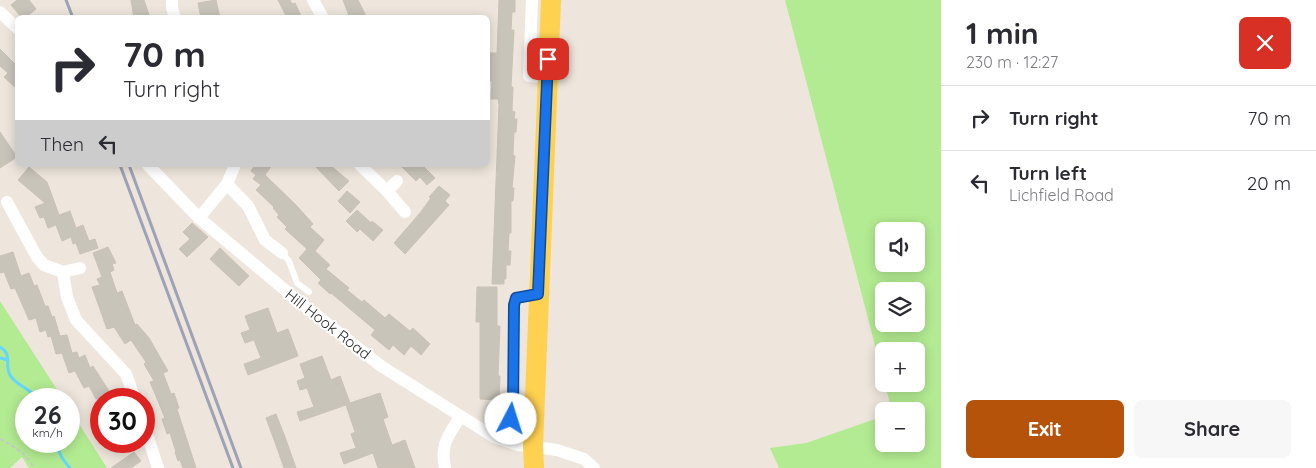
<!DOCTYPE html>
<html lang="en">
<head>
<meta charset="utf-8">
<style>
  body { margin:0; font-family:Quicksand,sans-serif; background:#f7f7f7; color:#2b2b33; height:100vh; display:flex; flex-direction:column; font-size:19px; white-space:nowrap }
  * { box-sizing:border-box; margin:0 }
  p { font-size:16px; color:#7c7c81 }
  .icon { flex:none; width:28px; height:28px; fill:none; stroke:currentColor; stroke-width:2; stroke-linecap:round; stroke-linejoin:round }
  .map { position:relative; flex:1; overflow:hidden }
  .side { display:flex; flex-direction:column; background:#fff; width:375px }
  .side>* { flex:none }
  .guide { position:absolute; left:15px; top:15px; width:475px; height:152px; border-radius:8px; box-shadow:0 2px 12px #0003; background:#fff; color:#2b2b33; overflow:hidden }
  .buttons { position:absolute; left:875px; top:222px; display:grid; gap:10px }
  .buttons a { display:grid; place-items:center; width:50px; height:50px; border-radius:8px; background:#fff; box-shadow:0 2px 12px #0003; font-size:25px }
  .speed { position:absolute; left:15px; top:388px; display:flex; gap:10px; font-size:25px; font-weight:700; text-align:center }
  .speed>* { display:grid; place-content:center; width:65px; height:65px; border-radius:50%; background:#fff; box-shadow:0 2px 12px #0003; line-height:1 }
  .speed small { font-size:12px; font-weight:400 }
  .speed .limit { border:8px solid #d22; background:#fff; color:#111 }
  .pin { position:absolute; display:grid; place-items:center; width:42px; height:42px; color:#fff; margin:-21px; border-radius:10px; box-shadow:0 2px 8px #0006 }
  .me { position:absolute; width:55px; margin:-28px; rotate:5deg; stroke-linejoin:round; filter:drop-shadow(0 0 4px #0008) }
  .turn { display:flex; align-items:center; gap:18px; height:105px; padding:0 25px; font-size:22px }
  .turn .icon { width:65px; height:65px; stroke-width:2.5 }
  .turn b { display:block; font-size:35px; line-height:42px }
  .then { display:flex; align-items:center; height:48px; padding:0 25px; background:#0003; gap:10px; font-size:19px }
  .round { display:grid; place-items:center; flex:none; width:52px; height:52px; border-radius:8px; background:#f7f7f7 }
  .overview { display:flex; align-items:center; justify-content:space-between; height:85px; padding:0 25px }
  h1 { font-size:30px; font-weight:700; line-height:38px }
  .cta { display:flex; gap:10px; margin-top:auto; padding:10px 25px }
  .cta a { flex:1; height:58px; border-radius:8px; background:#b45309; color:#fff; font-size:20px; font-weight:700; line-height:58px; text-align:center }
  .cta a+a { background:#f7f7f7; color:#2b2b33 }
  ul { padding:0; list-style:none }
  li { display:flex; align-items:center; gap:15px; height:65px; padding:0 25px; border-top:1px solid #e1e1e2 }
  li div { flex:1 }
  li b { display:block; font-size:19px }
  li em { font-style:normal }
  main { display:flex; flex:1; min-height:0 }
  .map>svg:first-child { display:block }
</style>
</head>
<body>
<main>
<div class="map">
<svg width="941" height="468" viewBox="0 0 941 468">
  <rect width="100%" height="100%" fill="#eee6dc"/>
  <g fill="#b3eb92" fill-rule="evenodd">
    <path d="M785,0H941V468H779L770,448L806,443L884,416V444H916V411H892L885,384H916V351H884V380ZM916,231V264H884V231ZM916,291V324H884V291Z"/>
    <polygon points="0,301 63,399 26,399 26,441 69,441 69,408 107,468 29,468 22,457 10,468 0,468"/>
  </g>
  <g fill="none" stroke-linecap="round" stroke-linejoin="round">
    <g stroke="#64d7fb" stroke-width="3">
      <path d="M0,347C13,354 4,364 10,375C16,386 31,388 37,399"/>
      <polyline points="0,358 8,360"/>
      <path d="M55,441L58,443C58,454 63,460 70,468"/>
    </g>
  </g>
  <g fill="#c9c4ba" stroke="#cac2b5">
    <polygon points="17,0 29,0 36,9 25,18 22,18 11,5"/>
    <polygon points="131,0 144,0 150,18 134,18"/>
    <polygon points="216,0 220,18 201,18 198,3"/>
    <polygon points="278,0 290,0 292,4 295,3 302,18 287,18"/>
    <polygon points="343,0 358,0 367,18 350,18"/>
    <polygon points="499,0 515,0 515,12 512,12 511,30 514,30 511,87 513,87 512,111 515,112 514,119 517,119 516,132 514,132 513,155 515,156 512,188 514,188 513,201 511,201 511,233 509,233 508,251 511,251 510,265 506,265 506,279 504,279 504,284 492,284 499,105 498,99 491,99 492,81 489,81 490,53 497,53"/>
    <polygon points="0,49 16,65 18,63 18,90 4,77 8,73 0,66"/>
    <polygon points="0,132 17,157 0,168"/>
    <polygon points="255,165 272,165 265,175 296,205 313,224 310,227 324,240 315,251 330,265 326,269 349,288 347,290 362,302 364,300 385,318 389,314 410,331 413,328 430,344 421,355 411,346 404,355 393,345 389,350 371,335 375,330 331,293 330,294 318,283 321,280 299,258 307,249 285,229 287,227 277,217 279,215 273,208 274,207 256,190 261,185 253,179 256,175 251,171"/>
    <polygon points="314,165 330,165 349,181 339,191"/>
    <polygon points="400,165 422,165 435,178 427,185 420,177 416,181"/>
    <polygon points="29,167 47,182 59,215 70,211 76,228 83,225 89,241 95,239 98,248 80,254 76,243 73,244 71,237 62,241 56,225 48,228 44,217 40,218 35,207 45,203 18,180"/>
    <polygon points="439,186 450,195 445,201 449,205 405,254 394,243 420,213 431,198 429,197"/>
    <polygon points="347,191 360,202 350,213 338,201"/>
    <polygon points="357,210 371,223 372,221 383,230 373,241 360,229 357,232 346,221"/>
    <polygon points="192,223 208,237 187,257 179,249 190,239 183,232"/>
    <polygon points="108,247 116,263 112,264 114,270 110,272 117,293 122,291 135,325 137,324 149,338 168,371 163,373 171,394 174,393 179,408 177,409 196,468 183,468 180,460 178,461 175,452 176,452 170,433 167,434 162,419 165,418 150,382 154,381 144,364 146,362 131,340 125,344 114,327 107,329 92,287 100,285 97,279 102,277 93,253"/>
    <polygon points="220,248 249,276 239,286 210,259"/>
    <polygon points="13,252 21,276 29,273 34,286 37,285 45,306 48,306 52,317 54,316 60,336 67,335 72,353 77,352 79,358 85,355 90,368 93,366 114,399 96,399 89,386 84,388 75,371 69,373 62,353 56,354 51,336 48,337 46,330 40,332 36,318 29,320 15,288 11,289 4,272 0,273 0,256"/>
    <polygon points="477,287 497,287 497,326 500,326 498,376 500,376 499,400 480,399 480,322 476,322"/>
    <polygon points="268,308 277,333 288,329 298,356 248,375 244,364 261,358 254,340 245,343 241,333 250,330 245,316"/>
    <polygon points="322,356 331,380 340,376 350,403 380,393 388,417 383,419 392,445 405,440 415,468 378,468 373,453 344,464 340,453 356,448 351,434 355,432 346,405 300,421 297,412 314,407 307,388 300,390 297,381 305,378 300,364"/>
    <polygon points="276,414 285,437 296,468 284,468 277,448 266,418"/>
    <polygon points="134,452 141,461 131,468 111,468"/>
  </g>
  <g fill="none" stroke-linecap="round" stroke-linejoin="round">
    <path stroke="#c8c8c8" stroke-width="2" stroke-dasharray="4 2.5" stroke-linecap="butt" d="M0,439C14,446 27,454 34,468"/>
    <polyline stroke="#fff" stroke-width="6" points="282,253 289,261 297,283 309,292"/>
    <g stroke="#fff" stroke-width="12">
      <polyline points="172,0 172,7 175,18"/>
      <polyline points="313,0 323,18"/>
      <polyline points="532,0 529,76 547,78"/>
      <polyline points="0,12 18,29"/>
      <polyline points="148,165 199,218 297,300 381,366 494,437 518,445 557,450 584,459 594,468"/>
      <polyline points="360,165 387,191 405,212"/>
      <polyline points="227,184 248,206 265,240 282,253"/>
      <polyline points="387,191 397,181"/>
      <polyline points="7,202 37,257 44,265 63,272 67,297 76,320 126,374 135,399"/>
      <polyline points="199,218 227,184 235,165"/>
      <polyline points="63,272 80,268"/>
      <polyline points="144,425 158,468"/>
      <polyline points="500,439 511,419 513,409 514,305 517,298 539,294"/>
      <path d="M445,468C440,445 448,436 460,417"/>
    </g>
    <polyline stroke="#ffd150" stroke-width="20" points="534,468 533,446 551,0"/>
    <g stroke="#9ea2b7" stroke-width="3">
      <polyline points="66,0 73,18"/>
      <polyline points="120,165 233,468"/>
      <polyline points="129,165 241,468"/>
    </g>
  </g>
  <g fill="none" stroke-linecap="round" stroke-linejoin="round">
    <g stroke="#114b97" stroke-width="12">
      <polyline id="route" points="511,419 513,409 514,305 516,298 538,294 548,59"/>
    </g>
    <use href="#route" stroke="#1a73e8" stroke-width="9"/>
  </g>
  <g text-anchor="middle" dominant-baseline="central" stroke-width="4" stroke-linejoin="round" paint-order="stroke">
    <g font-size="15" fill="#2b2b2b" stroke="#fff">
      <text transform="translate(328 324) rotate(38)">Hill Hook Road</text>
    </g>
  </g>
</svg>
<div class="buttons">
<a><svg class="icon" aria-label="sound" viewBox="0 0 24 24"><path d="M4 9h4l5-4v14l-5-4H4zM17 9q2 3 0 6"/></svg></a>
<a><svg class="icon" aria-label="layers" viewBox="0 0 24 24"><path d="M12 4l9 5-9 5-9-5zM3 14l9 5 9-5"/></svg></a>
<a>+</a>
<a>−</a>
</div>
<div class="speed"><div>26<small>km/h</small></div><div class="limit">30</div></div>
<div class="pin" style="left:548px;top:59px;background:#d93025"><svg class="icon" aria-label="arrive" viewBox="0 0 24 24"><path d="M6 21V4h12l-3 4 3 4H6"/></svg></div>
<svg class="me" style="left:511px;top:419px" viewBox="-20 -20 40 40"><circle r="19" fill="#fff"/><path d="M0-13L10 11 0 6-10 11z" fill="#1a73e8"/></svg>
<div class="guide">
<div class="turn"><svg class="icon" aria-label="right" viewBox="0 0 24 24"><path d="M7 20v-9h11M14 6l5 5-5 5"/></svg><div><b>70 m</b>Turn right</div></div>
<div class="then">Then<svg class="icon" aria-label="left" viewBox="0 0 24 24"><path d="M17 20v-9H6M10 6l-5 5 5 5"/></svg></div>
</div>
</div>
<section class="side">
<div class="overview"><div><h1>1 min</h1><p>230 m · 12:27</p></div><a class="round" style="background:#d93025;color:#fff"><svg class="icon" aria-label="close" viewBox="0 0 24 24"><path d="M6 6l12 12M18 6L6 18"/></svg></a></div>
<ul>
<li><svg class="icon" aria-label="right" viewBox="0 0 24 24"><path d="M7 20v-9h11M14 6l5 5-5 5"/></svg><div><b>Turn right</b></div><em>70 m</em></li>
<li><svg class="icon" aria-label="left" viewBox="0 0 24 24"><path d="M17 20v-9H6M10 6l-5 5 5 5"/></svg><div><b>Turn left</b><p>Lichfield Road</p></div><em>20 m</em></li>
</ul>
<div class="cta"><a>Exit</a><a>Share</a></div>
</section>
</main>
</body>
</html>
